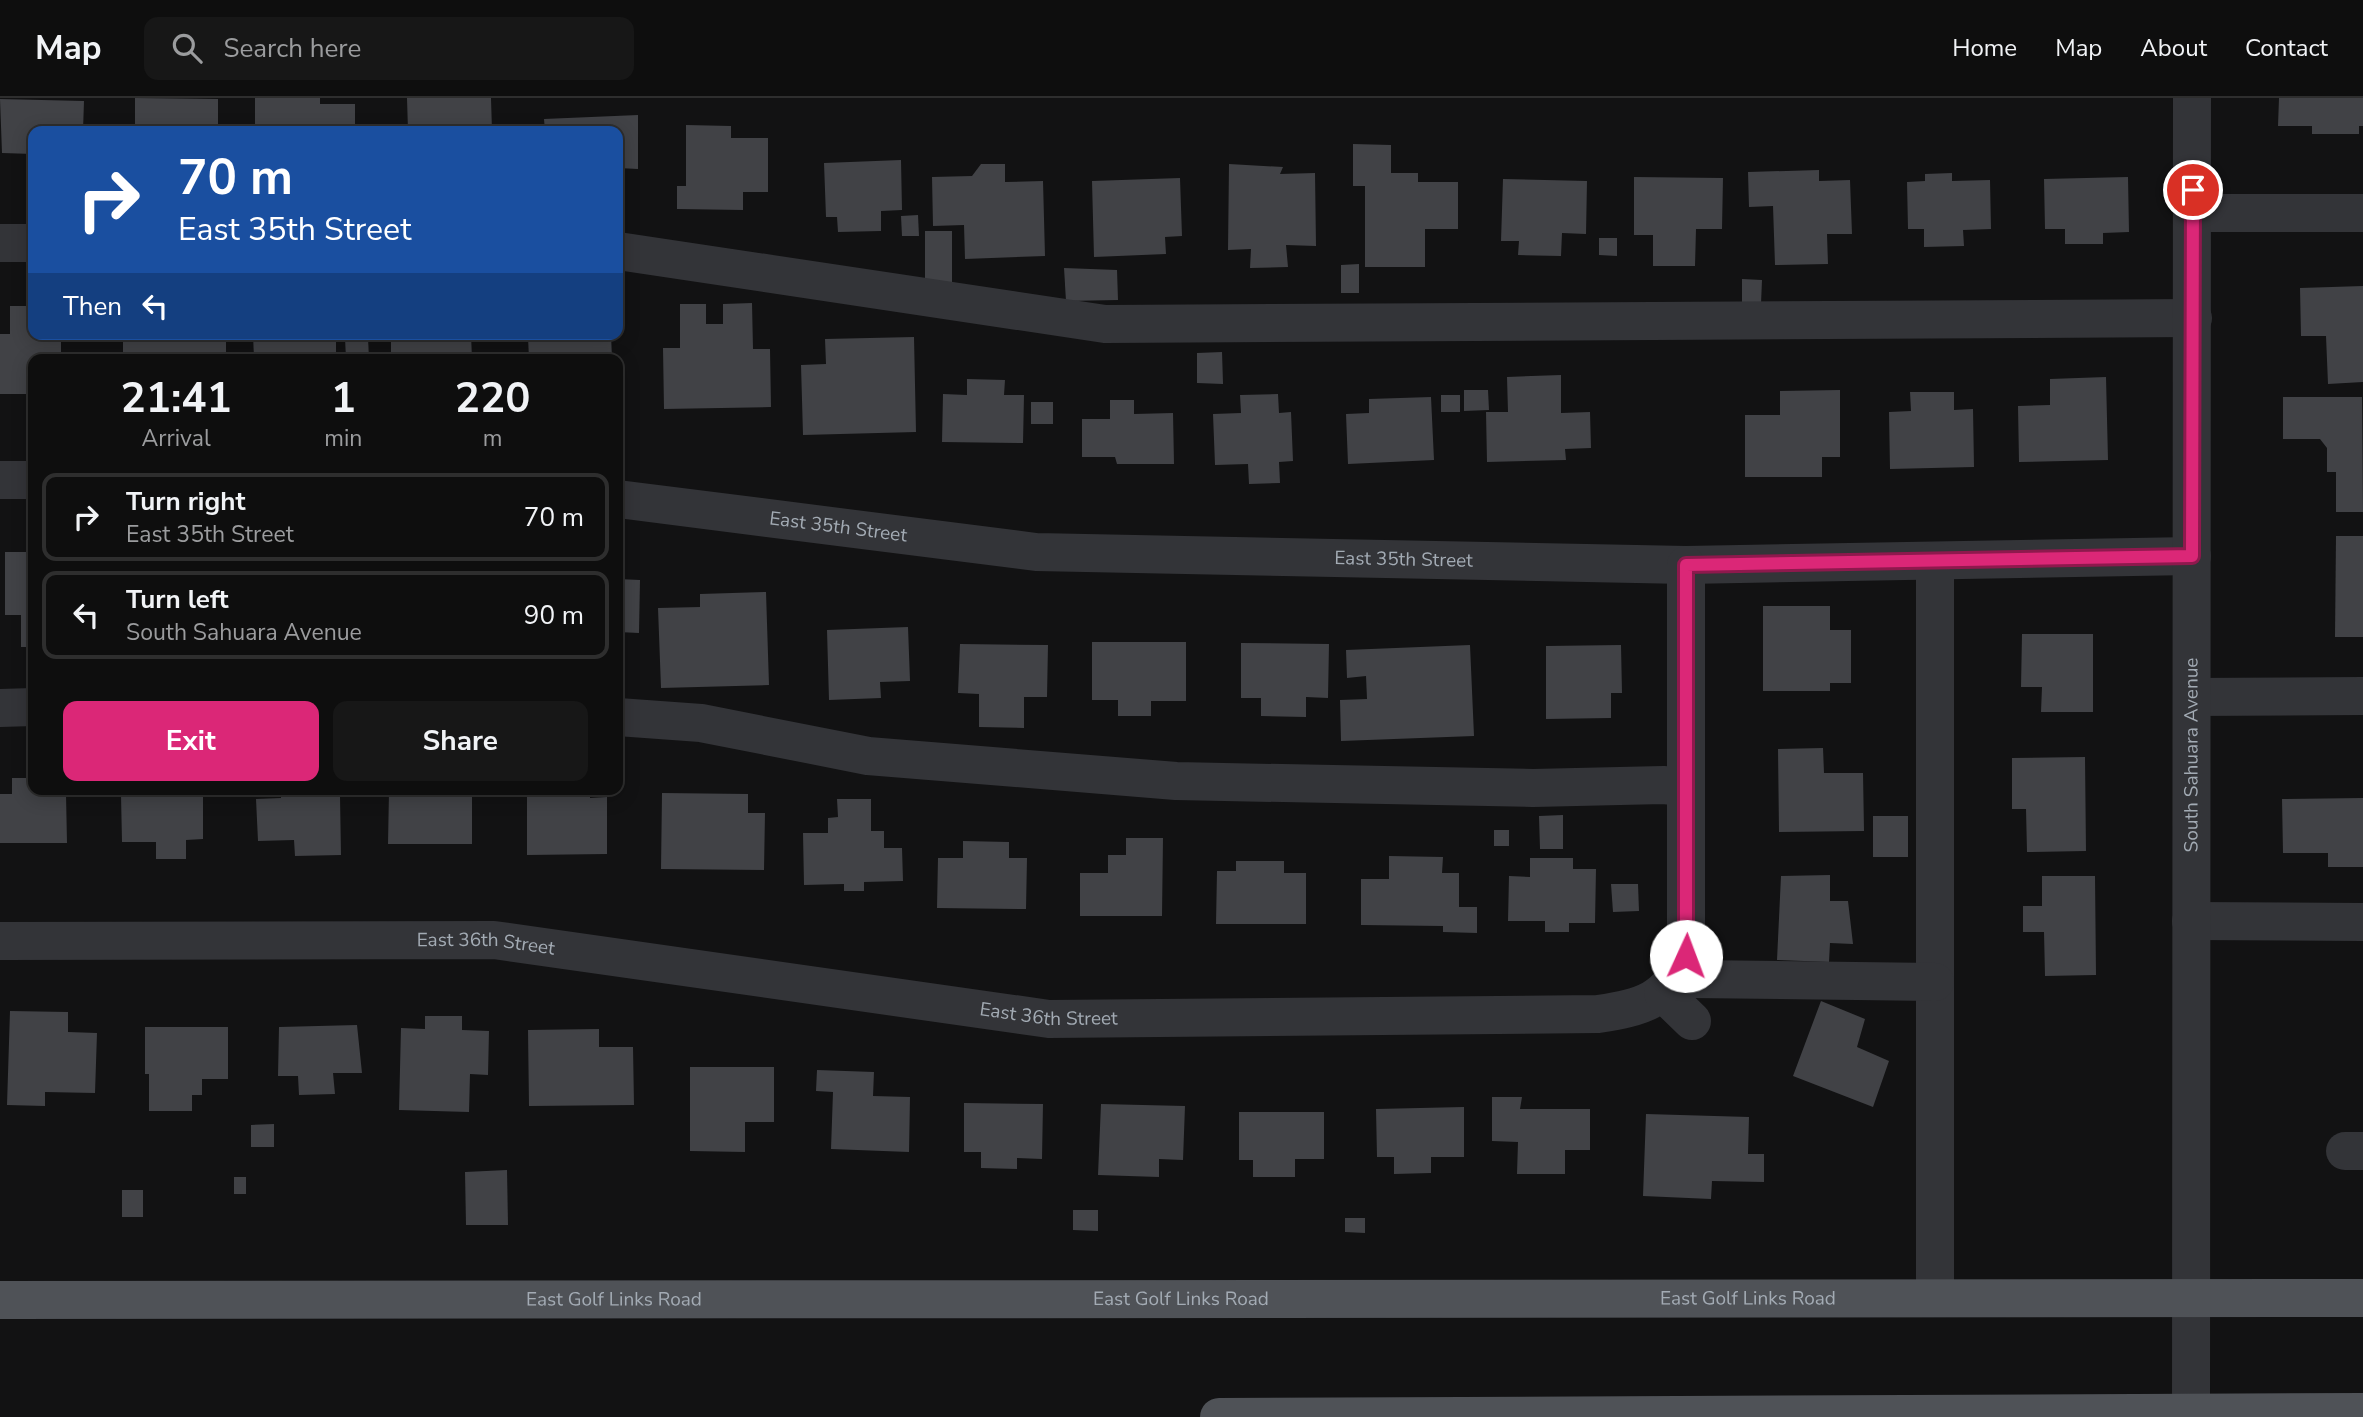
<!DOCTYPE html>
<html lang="en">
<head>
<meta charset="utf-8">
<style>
  body { margin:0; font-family:"Nunito Sans",sans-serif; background:#171717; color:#f1f3f6; height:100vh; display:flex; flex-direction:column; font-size:26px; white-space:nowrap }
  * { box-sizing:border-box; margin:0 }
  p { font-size:23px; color:#9b9c9e }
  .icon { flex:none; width:38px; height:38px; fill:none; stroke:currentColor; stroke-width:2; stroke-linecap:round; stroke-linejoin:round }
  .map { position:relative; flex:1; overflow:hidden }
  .side { position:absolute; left:28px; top:256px; width:595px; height:441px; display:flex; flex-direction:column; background:#0e0e0e; border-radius:14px; box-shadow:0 4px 18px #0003,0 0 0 2px #2e2e2e }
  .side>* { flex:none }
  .hud { position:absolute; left:28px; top:28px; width:595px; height:214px; border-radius:14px; box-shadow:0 4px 18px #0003,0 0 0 2px #2e2e2e; background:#1a4fa0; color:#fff; overflow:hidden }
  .pin { position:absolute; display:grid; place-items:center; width:60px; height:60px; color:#fff; margin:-30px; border:4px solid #fff; border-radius:50%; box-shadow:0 2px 7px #0007 }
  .me { position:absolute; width:77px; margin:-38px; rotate:2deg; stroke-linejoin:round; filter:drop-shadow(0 0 5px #0008) }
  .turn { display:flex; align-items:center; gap:24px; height:147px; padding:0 35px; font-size:32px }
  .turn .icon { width:91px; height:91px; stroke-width:2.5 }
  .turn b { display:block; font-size:49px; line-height:60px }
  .then { display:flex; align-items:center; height:66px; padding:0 35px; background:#0003; gap:14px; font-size:26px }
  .eta { display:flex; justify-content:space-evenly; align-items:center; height:119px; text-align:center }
  .eta b { font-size:42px; font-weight:700; line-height:49px }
  .primary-button { display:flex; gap:14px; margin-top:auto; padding:14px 35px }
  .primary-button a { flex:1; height:80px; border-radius:14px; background:#db2777; color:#fff; font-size:28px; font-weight:700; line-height:80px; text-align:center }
  .primary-button a+a { background:#171717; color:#f1f3f6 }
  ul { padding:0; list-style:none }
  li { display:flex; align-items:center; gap:21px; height:88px; margin:0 14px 10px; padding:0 21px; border:4px solid #2e2e2e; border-radius:14px }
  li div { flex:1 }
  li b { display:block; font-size:26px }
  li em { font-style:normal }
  header { display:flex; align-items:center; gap:42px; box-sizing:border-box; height:98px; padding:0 35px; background:#0e0e0e; border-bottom:2px solid #2e2e2e }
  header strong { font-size:33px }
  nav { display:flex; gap:38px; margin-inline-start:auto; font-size:24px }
  .search { width:490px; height:63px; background:#171717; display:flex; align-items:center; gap:18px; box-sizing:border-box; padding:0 24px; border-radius:14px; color:#9b9c9e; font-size:26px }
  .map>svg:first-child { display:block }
</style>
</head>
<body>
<header>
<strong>Map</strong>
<div class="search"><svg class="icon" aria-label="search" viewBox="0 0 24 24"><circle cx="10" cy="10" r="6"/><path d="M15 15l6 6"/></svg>Search here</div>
<nav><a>Home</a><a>Map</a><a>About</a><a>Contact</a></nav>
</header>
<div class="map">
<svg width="2363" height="1319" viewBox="0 0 2363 1319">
  <rect width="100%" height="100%" fill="#121213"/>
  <g fill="#414246">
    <polygon points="135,0 218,1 218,33 135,33"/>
    <polygon points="255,0 320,0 320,6 355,6 355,33 255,33"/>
    <polygon points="407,0 491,0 492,33 408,33"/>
    <polygon points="2279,0 2363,0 2363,28 2359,28 2359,36 2312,36 2312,28 2278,28"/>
    <polygon points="0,1 84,3 83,33 33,33 33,56 2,55"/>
    <polygon points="638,17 638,71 618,70 618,33 545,33 544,21"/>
    <polygon points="686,27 731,28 731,40 768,40 768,94 743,94 743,112 677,111 677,88 686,88"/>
    <polygon points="1353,46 1391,47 1391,75 1418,75 1418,84 1458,84 1458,131 1425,131 1425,169 1365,169 1365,88 1353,88"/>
    <polygon points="901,62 902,112 881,113 881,133 838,134 837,119 826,119 824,65"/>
    <polygon points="981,66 1005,66 1005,84 1043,83 1045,158 965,161 964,127 933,128 932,79 972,78"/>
    <polygon points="1229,66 1283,69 1280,76 1315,75 1316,148 1286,147 1288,169 1250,170 1251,151 1228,152"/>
    <polygon points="1819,72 1819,83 1850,82 1852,136 1827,136 1828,166 1775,167 1773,108 1749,109 1748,74"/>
    <polygon points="1952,75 1952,83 1990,82 1991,131 1963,132 1964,148 1924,149 1924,131 1908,131 1907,84 1925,83 1925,76"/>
    <polygon points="1634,79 1723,80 1722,131 1696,131 1695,168 1653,168 1653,137 1634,137"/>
    <polygon points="2128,79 2129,134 2103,135 2103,146 2065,146 2065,131 2045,131 2044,81"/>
    <polygon points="1180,80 1182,138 1165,139 1166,156 1094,159 1092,83"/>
    <polygon points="1503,81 1587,83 1586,136 1562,135 1561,158 1518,157 1519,143 1501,143"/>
    <polygon points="918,117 919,138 902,138 901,118"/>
    <rect x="925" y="133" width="27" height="53"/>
    <polygon points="1599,140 1617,140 1617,158 1599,157"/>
    <polygon points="1359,166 1359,195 1341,195 1341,167"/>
    <polygon points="1064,170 1117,172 1118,202 1066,203"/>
    <polygon points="1742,181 1762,182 1761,206 1742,206"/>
    <polygon points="2363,188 2363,284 2328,286 2326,238 2301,238 2300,190"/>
    <polygon points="752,205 753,251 770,251 771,309 664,311 663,250 680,250 680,206 706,206 706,226 723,226 723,206"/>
    <polygon points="10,208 33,208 33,236 61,236 61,261 33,261 33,296 0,296 0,236 10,236"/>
    <rect x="123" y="236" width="103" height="25"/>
    <polygon points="253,236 336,236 336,261 254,261"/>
    <polygon points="391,236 471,236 472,261 391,261"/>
    <polygon points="551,236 611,236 612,261 529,261 528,239"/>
    <polygon points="368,239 369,261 346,261 345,240"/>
    <polygon points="914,239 916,334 803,337 801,267 826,266 825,241"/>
    <polygon points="1222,254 1223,286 1197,285 1197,255"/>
    <polygon points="1561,277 1561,315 1590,314 1591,350 1565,351 1566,362 1487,364 1486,314 1508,314 1507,279"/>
    <polygon points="2106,279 2108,362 2019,364 2018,308 2050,307 2050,281"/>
    <polygon points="967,281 1005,282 1004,297 1024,297 1023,345 942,344 943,296 967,297"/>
    <polygon points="1464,292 1488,292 1489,312 1464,313"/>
    <polygon points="1840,292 1840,359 1822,359 1822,379 1745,379 1745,317 1780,317 1780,293"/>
    <polygon points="1910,294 1954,294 1954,312 1973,311 1974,369 1890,371 1889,314 1911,313"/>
    <polygon points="1278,296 1279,315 1291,314 1293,363 1279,364 1280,385 1249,386 1248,366 1215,367 1213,316 1241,315 1240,297"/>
    <rect x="1441" y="297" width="19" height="17"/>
    <polygon points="1431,299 1434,362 1348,366 1346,316 1369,315 1369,301"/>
    <polygon points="2283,299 2362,299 2363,414 2336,414 2336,374 2327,374 2327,350 2320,341 2283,341"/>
    <polygon points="1110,302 1134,302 1134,316 1173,315 1174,366 1117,366 1115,359 1082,359 1082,321 1110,321"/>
    <rect x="1031" y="304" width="22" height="22"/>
    <polygon points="2336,438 2363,438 2363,539 2335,539"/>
    <polygon points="5,454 33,454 33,549 21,549 21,517 5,517"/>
    <polygon points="618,481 640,482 639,535 618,534"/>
    <polygon points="766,494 769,587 661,590 658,510 700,509 700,496"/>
    <polygon points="1763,508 1830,508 1830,532 1851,532 1851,585 1830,585 1830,593 1763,593"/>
    <polygon points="908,529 910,583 880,584 881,600 829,602 827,532"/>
    <polygon points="2022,536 2093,536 2093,614 2041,614 2042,589 2021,589"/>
    <polygon points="1092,544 1186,544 1186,603 1151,603 1151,618 1118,618 1118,602 1092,602"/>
    <polygon points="1241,545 1329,546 1328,600 1306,599 1306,619 1261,618 1261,600 1241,600"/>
    <polygon points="960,546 1048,547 1047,599 1024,599 1024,630 979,629 979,596 958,595"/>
    <polygon points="1470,547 1474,638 1341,643 1340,602 1367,601 1366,578 1347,580 1346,552"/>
    <polygon points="1621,547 1622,595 1611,595 1611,620 1546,621 1546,548"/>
    <polygon points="1823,650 1824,675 1863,675 1864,733 1779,734 1778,651"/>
    <polygon points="2085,659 2086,753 2027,754 2026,711 2012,711 2012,660"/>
    <polygon points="12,680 33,680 33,691 47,691 47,696 66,696 67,745 0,745 0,696 12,696"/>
    <polygon points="149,691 203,693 203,741 186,742 186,761 156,761 156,744 122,744 121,697 149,697"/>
    <polygon points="281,691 325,691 325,698 340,698 341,757 295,758 294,742 258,743 256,701 281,700"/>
    <polygon points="410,691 472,691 472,746 388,746 389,693 410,694"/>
    <polygon points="555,691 590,691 590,700 607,699 607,756 527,757 527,696 555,696"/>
    <polygon points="662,695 748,696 748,715 765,715 764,772 661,771"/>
    <polygon points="2363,700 2363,769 2328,769 2328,755 2283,755 2282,701"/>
    <polygon points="837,701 871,701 871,733 884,733 884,750 902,750 903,783 864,784 864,793 844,793 844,786 804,787 803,735 828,735 828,720 838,719"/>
    <polygon points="1563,717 1563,751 1540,751 1539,718"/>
    <rect x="1873" y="718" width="35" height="41"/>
    <rect x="1494" y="732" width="15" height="16"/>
    <polygon points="1126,740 1163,740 1162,818 1080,818 1080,775 1108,775 1108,757 1126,757"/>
    <polygon points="963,743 1009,744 1009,760 1027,760 1026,811 937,810 938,760 963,760"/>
    <polygon points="1389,758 1443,759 1442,775 1459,775 1459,809 1477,809 1477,835 1443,834 1443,828 1361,827 1361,781 1389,781"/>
    <polygon points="1530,760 1573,760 1573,771 1596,771 1595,825 1569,825 1569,834 1545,834 1545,823 1508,823 1509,778 1530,779"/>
    <polygon points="1236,763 1284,763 1284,775 1306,775 1306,826 1216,826 1217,773 1236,773"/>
    <polygon points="1830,777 1830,803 1848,803 1853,846 1830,845 1829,864 1777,862 1781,778"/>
    <polygon points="2042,778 2095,778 2096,877 2045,878 2044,834 2023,834 2023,808 2042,808"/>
    <polygon points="1611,786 1638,786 1639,813 1613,814"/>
    <polygon points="1821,903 1865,921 1857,949 1889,963 1873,1009 1793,978"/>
    <polygon points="10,913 68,914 68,934 97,935 95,995 45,994 45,1008 7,1007"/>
    <polygon points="425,918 462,918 462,932 489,933 488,977 470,976 469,1014 399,1012 401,930 425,931"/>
    <polygon points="357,927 362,975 333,975 335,996 299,997 298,978 278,978 279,929"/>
    <polygon points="145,929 228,929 228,981 202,981 202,997 192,997 192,1013 149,1013 149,976 145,976"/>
    <polygon points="599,931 599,949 633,949 634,1007 529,1008 528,932"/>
    <polygon points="690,969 774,969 774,1024 745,1024 745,1054 690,1053"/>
    <polygon points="817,972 874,974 873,998 910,999 909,1054 831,1051 833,994 816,993"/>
    <polygon points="1492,999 1522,999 1520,1011 1590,1011 1590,1052 1565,1052 1565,1076 1517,1076 1518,1044 1492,1043"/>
    <polygon points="964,1005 1043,1006 1042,1061 1017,1060 1017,1071 981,1070 981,1054 964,1054"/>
    <polygon points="1101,1006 1185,1008 1183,1062 1159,1061 1159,1079 1098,1077"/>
    <polygon points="1464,1009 1464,1059 1431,1059 1431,1075 1394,1076 1394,1059 1377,1059 1376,1011"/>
    <polygon points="1239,1014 1324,1014 1324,1061 1295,1061 1295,1079 1253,1079 1253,1062 1239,1062"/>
    <polygon points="1646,1016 1749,1019 1748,1056 1764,1056 1764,1084 1712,1083 1711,1101 1643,1098"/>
    <polygon points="274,1026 274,1049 251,1049 251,1027"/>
    <polygon points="507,1072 508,1127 466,1127 465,1074"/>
    <rect x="234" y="1079" width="12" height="17"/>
    <rect x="122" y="1092" width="21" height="27"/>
    <polygon points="1073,1112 1098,1112 1098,1133 1073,1132"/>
    <polygon points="1345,1120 1365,1120 1365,1135 1345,1134"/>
  </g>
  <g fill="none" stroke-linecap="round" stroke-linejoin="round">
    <g stroke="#333438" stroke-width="38">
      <polyline points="2193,115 2363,115"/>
      <polyline points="0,145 33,145"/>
      <polyline points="618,153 1105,226 2193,220"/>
      <polyline points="0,382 33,382"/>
      <path id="s1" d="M618,401L1036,454L1686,467L2192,458"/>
      <polyline points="1935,463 1935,1199"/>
      <polyline points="2192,599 2363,598"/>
      <polyline points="0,610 33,609"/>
      <polyline points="618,619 701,625 868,658 1176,683 1533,690 1663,687 1685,689"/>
      <polyline points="2191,823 2363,824"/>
      <path id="s2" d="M0,843L494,842L1049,921L1598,916C1642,909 1669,903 1686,858V467"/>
      <polyline points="1679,877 1692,881 1935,884"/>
      <polyline points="1663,895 1692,923"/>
      <polyline points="2345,1053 2363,1053"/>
      <path id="s3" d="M2191,1313L2192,0"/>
    </g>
    <g stroke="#4f5257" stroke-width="38">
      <path id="s4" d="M0,1202L2363,1200"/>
      <polyline points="1219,1319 2363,1314"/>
    </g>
  </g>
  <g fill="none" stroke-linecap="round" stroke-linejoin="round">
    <g stroke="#8e194d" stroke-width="18">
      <polyline id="route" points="1686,858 1686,467 2192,458 2193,92"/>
    </g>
    <use href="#route" stroke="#db2777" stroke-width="12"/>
  </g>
  <g text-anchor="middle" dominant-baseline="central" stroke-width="5" stroke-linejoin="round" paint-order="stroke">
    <g font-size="19" fill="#a3abb4" stroke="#0d0d0e">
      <text stroke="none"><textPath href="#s1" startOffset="222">East 35th Street</textPath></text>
      <text stroke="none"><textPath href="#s1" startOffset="789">East 35th Street</textPath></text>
      <text stroke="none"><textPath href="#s3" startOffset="656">South Sahuara Avenue</textPath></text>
      <text stroke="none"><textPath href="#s2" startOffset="486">East 36th Street</textPath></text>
      <text stroke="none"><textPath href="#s2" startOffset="1054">East 36th Street</textPath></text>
      <text stroke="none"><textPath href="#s4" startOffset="1748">East Golf Links Road</textPath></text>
      <text stroke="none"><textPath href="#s4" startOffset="1181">East Golf Links Road</textPath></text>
      <text stroke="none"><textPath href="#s4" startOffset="614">East Golf Links Road</textPath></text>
    </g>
  </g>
</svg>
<div class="pin" style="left:2193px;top:92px;background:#d93025"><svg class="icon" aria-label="arrive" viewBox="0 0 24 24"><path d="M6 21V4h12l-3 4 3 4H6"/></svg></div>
<svg class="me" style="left:1686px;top:858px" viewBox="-20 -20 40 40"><circle r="19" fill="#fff"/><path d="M0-13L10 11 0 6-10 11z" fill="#db2777"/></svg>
<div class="hud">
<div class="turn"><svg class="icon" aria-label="right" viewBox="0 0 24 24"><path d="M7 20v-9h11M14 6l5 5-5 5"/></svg><div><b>70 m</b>East 35th Street</div></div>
<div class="then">Then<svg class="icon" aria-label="left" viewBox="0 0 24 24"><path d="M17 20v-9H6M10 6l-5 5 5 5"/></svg></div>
</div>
<section class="side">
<div class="eta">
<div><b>21:41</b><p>Arrival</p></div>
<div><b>1</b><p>min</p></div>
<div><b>220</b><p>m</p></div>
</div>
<ul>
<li><svg class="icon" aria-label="right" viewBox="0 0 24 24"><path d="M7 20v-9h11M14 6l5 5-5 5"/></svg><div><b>Turn right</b><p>East 35th Street</p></div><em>70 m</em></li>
<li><svg class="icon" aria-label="left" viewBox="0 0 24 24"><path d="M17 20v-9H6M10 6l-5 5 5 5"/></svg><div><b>Turn left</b><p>South Sahuara Avenue</p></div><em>90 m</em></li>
</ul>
<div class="primary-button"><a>Exit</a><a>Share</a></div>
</section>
</div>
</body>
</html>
